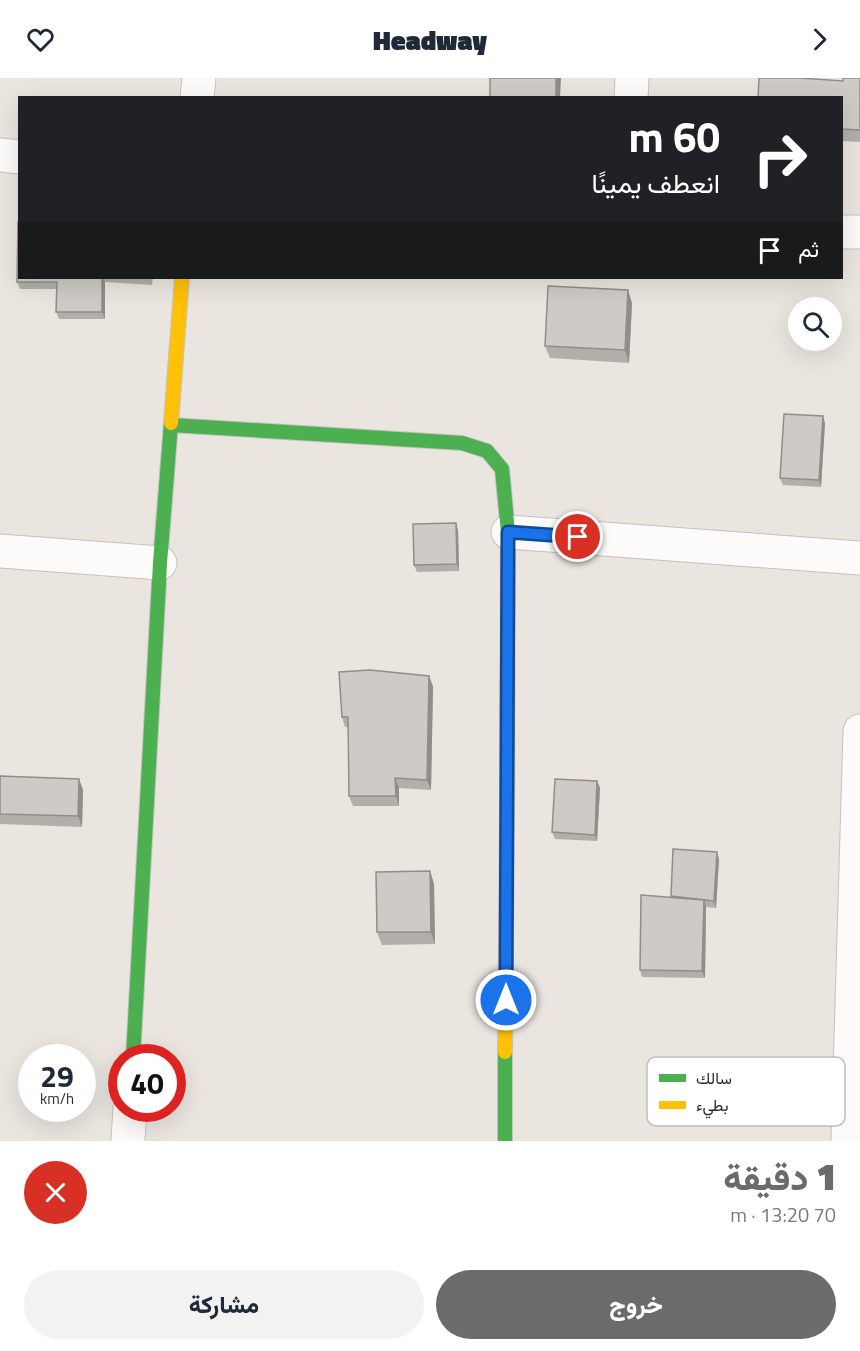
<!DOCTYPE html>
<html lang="ar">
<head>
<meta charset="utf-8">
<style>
  body { margin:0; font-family:"Titillium Web",Vazirmatn,sans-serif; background:#f2f2f3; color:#1f2937; direction:rtl; height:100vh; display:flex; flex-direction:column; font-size:22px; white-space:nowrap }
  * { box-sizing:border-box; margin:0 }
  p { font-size:20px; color:#747a83 }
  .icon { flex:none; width:33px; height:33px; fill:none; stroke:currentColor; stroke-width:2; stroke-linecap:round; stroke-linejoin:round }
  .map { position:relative; height:1063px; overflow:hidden; direction:ltr }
  .panel { display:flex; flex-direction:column; background:#fff; flex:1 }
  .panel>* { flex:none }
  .hud { position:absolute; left:18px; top:18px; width:825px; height:183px; border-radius:0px; box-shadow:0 6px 24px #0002; direction:rtl; background:#202124; color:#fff; overflow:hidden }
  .tools { position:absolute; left:788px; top:219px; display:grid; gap:12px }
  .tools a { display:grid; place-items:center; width:54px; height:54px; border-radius:50%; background:#fff; box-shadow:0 6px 24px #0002; font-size:30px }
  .speed { position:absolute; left:18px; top:966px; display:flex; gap:12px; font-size:30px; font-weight:700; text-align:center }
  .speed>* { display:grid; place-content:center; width:78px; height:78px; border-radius:50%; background:#fff; box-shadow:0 6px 24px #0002; line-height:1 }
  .speed small { font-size:15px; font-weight:400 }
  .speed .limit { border:9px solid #d22; background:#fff; color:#111 }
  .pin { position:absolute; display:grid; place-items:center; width:51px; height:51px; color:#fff; margin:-26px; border:3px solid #fff; border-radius:50%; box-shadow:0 2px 6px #0007 }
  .me { position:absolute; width:66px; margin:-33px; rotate:0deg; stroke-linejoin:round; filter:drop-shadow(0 0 4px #0008) }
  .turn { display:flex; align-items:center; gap:21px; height:126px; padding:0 24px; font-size:27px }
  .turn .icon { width:78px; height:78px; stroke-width:2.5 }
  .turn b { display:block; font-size:42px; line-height:51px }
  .then { display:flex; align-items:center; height:57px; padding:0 24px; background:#0003; gap:12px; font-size:22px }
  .round { display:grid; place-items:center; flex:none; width:63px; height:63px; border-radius:32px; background:#f2f2f3 }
  .summary { display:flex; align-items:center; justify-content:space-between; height:102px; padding:0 24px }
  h1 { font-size:36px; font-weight:800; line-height:45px; color:#6d6b69 }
  .cta { display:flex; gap:12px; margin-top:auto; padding:12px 24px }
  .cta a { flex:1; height:69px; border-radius:36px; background:#6d6b69; color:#fff; font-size:24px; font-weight:800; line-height:69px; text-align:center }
  .cta a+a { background:#f2f2f3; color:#1f2937 }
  header { display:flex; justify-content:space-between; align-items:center; height:78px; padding:0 24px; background:#fff; font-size:27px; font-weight:800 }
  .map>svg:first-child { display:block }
</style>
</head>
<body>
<header><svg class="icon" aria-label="forward" viewBox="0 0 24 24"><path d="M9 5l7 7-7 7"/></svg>Headway<svg class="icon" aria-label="heart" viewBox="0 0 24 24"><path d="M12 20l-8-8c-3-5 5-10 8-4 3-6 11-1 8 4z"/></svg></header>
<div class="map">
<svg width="860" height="1063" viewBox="0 0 860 1063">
  <rect width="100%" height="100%" fill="#eae5df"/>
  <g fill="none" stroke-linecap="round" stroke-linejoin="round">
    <g stroke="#c3c1c1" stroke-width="35">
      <g id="street">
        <polyline points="197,20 199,0"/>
        <polyline points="631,20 632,0"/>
        <polyline points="0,77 20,79"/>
        <polyline points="842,154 860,154"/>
        <polyline points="508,454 860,480"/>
        <polyline points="0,473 160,485"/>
        <polyline points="128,1063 130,1030"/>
        <polyline points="848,1063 860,653"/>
      </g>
    </g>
    <g stroke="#c3c1c1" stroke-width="16">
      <g id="fast">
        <polyline points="171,347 462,365 487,373 502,391 508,454 507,742"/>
        <polyline points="133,980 160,485 171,345"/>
        <polyline points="505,1063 505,974"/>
      </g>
    </g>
    <g stroke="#c3c1c1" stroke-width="16">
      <g id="slow">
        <polyline points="171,345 182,200"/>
        <polyline points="505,974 507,742"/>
      </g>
    </g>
    <use href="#street" stroke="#fcfbfa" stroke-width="33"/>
    <use href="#fast" stroke="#4caf50" stroke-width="14"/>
    <use href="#slow" stroke="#ffc107" stroke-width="14"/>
  </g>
  <g fill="#b1afaa">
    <polygon points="860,0 860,64 842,63 842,20 843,3"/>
    <polygon points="20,200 153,200 152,207 105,204 105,241 59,241 56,234 57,211 20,211 17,204"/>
    <polygon points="632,225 629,285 550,280 545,268"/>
    <polygon points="825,345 821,409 783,407 780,400"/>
    <polygon points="458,452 459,493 417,494 414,487"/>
    <polygon points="433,608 431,712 399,710 399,728 353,728 349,718 348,649 345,649 342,639"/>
    <polygon points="0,698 79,701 83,712 82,749 0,746"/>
    <polygon points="597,703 600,710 597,763 555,761 552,754"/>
    <polygon points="719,781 716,830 706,829 705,900 642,899 640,892 671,820 671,818"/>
    <polygon points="430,793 434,806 435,866 382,867 377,854"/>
  </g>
  <g fill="#908e8b">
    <polygon points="556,0 561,0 560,20 556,20"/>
    <polygon points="102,200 105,204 105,241 102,234"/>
    <polygon points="628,212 632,225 629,285 625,272"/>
    <polygon points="823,338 825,345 821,409 819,402"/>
    <polygon points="456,445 458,452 459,493 457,486"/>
    <polygon points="429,598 433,608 431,712 427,702"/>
    <polygon points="395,700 399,710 399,728 396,718"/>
    <polygon points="79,701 83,712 82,749 78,738"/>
    <polygon points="597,703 600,710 597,763 595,757"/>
    <polygon points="717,774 719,781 716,830 714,823"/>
    <polygon points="430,793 434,806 435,866 431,854"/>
    <polygon points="704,822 706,829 705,900 702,893"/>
  </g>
  <g fill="#cecbc6" stroke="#908e8b" stroke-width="1.5">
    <rect x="490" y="0" width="66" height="20"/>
    <polygon points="759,0 800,0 843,3 843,0 860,0 860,52 842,51 842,20 758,20"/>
    <polygon points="18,144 20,144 20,200 102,200 102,234 56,234 57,204 17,204"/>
    <polygon points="548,208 628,212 625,272 545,268"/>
    <polygon points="784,336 823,338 819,402 780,400"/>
    <polygon points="456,445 457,486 414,487 413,446"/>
    <polygon points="370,592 429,598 427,702 395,700 396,718 349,718 348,639 342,639 339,594"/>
    <polygon points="0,698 79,701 78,738 0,736"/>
    <polygon points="555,701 597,703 595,757 552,754"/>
    <polygon points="673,771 717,774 714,823 671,818"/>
    <polygon points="430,793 431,854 377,854 376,794"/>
    <polygon points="641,817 704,822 702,893 640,892"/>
  </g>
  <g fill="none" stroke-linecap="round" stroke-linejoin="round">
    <g stroke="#114b97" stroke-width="15">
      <polyline id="route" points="506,922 508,454 578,459"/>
    </g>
    <use href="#route" stroke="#1a73e8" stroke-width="10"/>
  </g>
  <rect x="647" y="979" width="198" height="69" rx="9" fill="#fff" stroke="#bfbfbf" stroke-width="1.5"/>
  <rect x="659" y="996" width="27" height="8" fill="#4caf50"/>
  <rect x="659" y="1023" width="27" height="8" fill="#ffc107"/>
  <g font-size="16" fill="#2a2a2a">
    <text x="696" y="1006">سالك</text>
    <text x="696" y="1033">بطيء</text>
  </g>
</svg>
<div class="tools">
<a><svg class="icon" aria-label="search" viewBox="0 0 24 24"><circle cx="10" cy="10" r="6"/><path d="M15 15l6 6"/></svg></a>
</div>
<div class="speed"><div>29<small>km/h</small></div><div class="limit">40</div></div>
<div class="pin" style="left:578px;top:459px;background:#d93025"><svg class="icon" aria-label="arrive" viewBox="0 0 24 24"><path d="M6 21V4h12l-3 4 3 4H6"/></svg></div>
<svg class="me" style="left:506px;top:922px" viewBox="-20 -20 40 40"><circle r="17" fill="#1a73e8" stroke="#fff" stroke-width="3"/><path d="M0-11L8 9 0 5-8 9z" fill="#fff"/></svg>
<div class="hud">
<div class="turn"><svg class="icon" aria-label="right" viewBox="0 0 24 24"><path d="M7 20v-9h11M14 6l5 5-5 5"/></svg><div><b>60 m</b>انعطف يمينًا</div></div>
<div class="then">ثم<svg class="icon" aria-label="arrive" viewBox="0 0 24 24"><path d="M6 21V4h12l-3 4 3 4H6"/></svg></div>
</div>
</div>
<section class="panel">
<div class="summary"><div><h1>1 دقيقة</h1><p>70 m · 13:20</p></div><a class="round" style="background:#d93025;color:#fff"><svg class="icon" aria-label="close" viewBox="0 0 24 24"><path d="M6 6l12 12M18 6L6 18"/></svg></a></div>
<div class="cta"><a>خروج</a><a>مشاركة</a></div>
</section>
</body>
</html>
